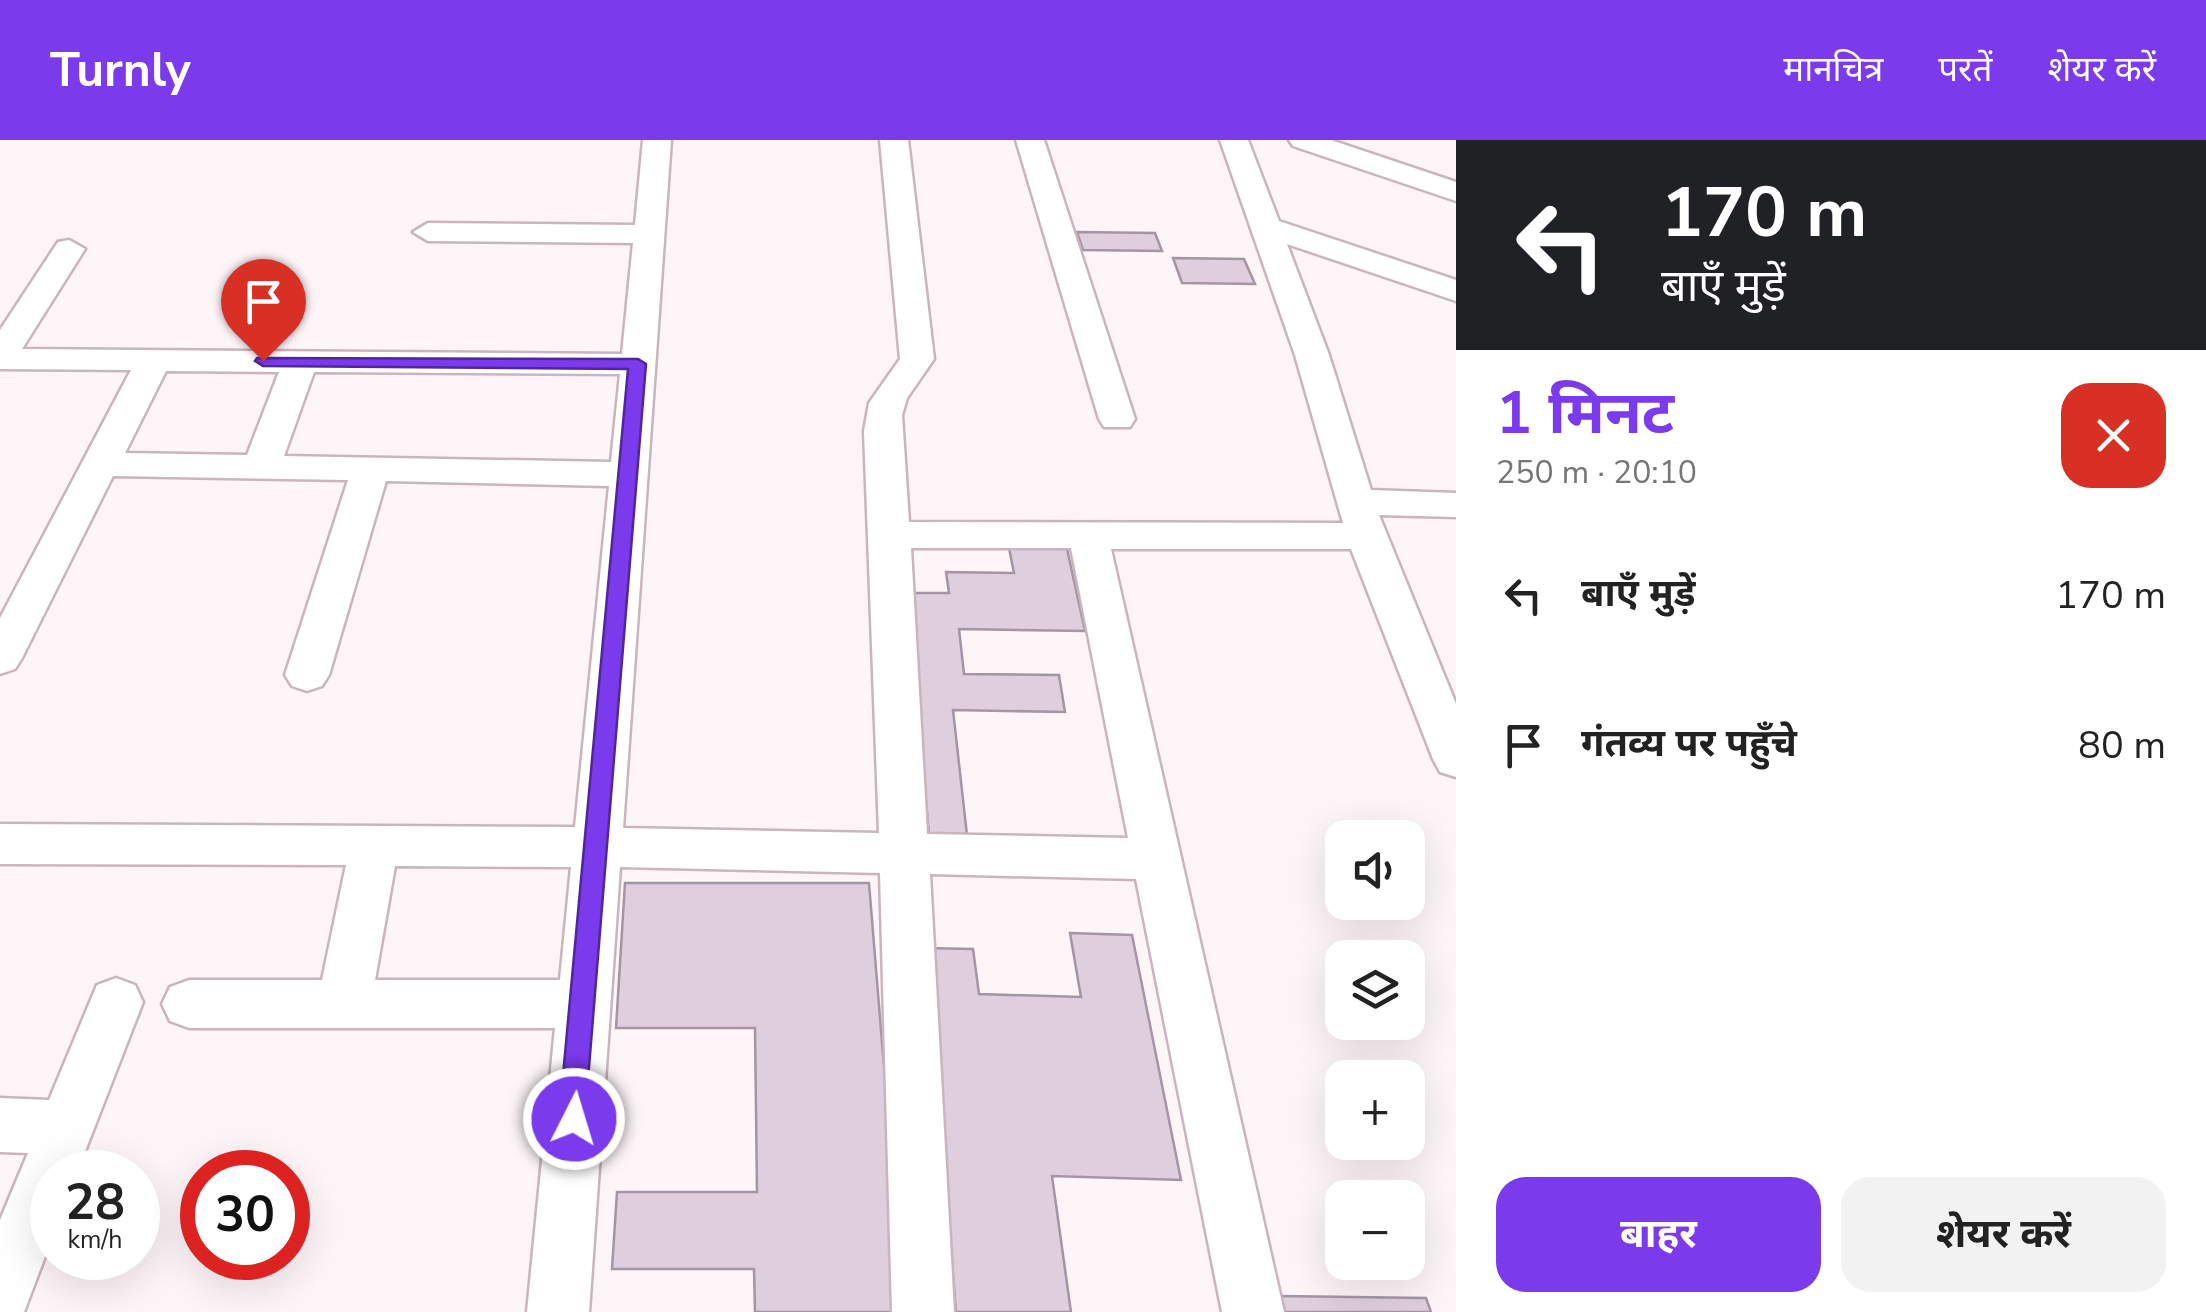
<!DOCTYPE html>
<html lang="hi">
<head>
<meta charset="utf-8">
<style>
  body { margin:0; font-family:"Nunito Sans","Noto Sans Devanagari",sans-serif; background:#f2f2f2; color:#222; height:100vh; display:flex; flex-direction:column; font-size:38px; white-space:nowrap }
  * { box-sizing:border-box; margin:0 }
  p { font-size:32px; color:#767676 }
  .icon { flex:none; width:55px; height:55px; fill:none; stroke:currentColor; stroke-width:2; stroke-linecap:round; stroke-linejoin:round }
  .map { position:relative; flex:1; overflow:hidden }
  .panel { display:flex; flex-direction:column; background:#fff; width:750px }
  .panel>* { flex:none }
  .top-card { background:#202124; color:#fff; overflow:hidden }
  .tools { position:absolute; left:1325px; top:680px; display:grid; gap:20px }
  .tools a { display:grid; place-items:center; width:100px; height:100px; border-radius:20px; background:#fff; box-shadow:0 10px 40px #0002; font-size:50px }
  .speed { position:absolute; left:30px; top:1010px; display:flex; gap:20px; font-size:50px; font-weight:700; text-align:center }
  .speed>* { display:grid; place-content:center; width:130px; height:130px; border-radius:50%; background:#fff; box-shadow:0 10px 40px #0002; line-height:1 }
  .speed small { font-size:25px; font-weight:400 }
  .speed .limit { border:15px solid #d22; background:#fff; color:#111 }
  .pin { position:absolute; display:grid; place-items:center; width:85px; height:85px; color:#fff; margin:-102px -42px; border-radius:50% 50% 50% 0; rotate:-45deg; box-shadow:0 0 10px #0007 }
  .pin .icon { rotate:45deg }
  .me { position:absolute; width:110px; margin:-55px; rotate:5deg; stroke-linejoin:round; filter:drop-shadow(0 0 8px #0008) }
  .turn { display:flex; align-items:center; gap:35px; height:210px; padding:0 40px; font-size:45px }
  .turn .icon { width:130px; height:130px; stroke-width:2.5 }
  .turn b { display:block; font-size:70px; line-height:85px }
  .round { display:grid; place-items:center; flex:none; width:105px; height:105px; border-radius:30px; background:#f2f2f2 }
  .summary { display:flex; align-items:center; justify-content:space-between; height:170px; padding:0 40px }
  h1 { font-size:60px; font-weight:700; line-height:75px; color:#7c3aed }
  .action { display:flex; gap:20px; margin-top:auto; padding:20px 40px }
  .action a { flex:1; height:115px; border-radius:30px; background:#7c3aed; color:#fff; font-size:40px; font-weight:700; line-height:115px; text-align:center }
  .action a+a { background:#f2f2f2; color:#222 }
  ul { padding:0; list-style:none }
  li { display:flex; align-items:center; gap:30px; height:150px; padding:0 40px }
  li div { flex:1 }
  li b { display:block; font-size:38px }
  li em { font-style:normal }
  header { display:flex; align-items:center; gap:60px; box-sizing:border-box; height:140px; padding:0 50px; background:#7c3aed; color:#fff }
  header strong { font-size:48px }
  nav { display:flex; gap:55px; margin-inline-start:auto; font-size:35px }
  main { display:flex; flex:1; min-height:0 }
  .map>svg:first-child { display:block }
</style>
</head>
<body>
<header>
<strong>Turnly</strong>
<nav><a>मानचित्र</a><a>परतें</a><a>शेयर करें</a></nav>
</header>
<main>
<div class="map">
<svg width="1456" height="1172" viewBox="0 0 1456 1172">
  <rect width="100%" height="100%" fill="#fef5f9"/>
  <g fill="#dfcedd" stroke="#a595a4" stroke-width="2.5">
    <polygon points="1077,92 1155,93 1162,111 1083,110"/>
    <polygon points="1173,118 1244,119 1255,144 1182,143"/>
    <polygon points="1009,408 1067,409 1085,491 959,489 964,534 1059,535 1065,572 953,570 967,695 929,694 907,453 949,453 946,432 1014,433"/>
    <polygon points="625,743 869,743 904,1172 755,1172 754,1129 612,1129 617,1052 757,1052 755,888 616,888"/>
    <polygon points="1070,793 1132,795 1181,1040 1052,1036 1071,1172 956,1172 927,808 973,809 979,854 1081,857"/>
    <polygon points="1280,1156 1426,1158 1431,1172 1284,1172"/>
  </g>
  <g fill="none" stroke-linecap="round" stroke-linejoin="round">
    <g stroke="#cab5bf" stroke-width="5">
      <g id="street">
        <path d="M643,0H671L623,688L879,693L864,291L869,263L900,219L880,0H908L934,219L907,258L902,275L909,382L1343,383L1295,215L1220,0H1248L1279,81L1456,140V161L1287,104L1329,215L1371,350L1456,353V377L1379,375L1456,564V637L1440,632L1433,619L1351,409H1111L1284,1172H1222L1136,739L930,734L954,1172H892L880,733L620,727L589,1172H527L555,888H189L170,881L162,864L170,847L189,840H322L346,725L0,724V684L575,687L609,346L386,341L329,535L322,546L307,551L292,546L285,535L348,340L113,336L22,518L15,529L0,534V478L131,230L0,229V190L58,102L69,100L85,109L22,209L622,214L633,103L428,101L413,92L428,83L635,85ZM166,231L279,232L247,315L125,313ZM314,232L620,234L611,322L284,316ZM911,408H1071L1128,698L927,694ZM395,726L571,727L560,840H375Z"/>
        <polygon points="1016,0 1044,0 1135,279 1130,287 1104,287 1099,279"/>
        <polygon points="1289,0 1331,0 1456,42 1456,61 1293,6"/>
        <polygon points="116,838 135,845 143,862 77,1032 52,1032 52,1098 24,1172 0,1172 0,1080 28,1013 0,1012 0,958 49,960 97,845"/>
      </g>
    </g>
    <use href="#street" fill="#fff" fill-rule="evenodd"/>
  </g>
  <polygon fill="#7c3aed" stroke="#51269a" stroke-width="2.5" points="257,218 638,219 646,224 584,989 574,993 564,989 559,979 628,229 263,226 255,221"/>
</svg>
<div class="tools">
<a><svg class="icon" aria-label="sound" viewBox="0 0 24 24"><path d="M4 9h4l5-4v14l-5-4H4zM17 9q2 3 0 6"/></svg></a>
<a><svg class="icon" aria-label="layers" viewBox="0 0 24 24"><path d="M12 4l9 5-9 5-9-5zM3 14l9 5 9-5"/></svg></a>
<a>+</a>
<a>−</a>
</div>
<div class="speed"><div>28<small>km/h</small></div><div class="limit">30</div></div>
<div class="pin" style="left:263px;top:221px;background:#d93025"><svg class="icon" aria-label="arrive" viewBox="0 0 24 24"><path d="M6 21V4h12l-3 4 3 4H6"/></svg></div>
<svg class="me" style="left:574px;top:979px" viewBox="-20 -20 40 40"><circle r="17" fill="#7c3aed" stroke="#fff" stroke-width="3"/><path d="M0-11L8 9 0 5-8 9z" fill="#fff"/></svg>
</div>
<section class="panel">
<div class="top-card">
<div class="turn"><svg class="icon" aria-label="left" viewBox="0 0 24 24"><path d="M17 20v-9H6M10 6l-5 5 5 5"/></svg><div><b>170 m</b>बाएँ मुड़ें</div></div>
</div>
<div class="summary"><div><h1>1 मिनट</h1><p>250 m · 20:10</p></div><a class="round" style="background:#d93025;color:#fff"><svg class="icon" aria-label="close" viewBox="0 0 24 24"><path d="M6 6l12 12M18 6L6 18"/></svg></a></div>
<ul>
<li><svg class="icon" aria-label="left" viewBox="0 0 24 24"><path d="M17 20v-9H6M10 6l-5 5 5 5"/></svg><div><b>बाएँ मुड़ें</b></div><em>170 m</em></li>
<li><svg class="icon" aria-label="arrive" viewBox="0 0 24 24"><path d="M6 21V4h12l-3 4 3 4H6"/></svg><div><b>गंतव्य पर पहुँचे</b></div><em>80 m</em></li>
</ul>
<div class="action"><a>बाहर</a><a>शेयर करें</a></div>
</section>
</main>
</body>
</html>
